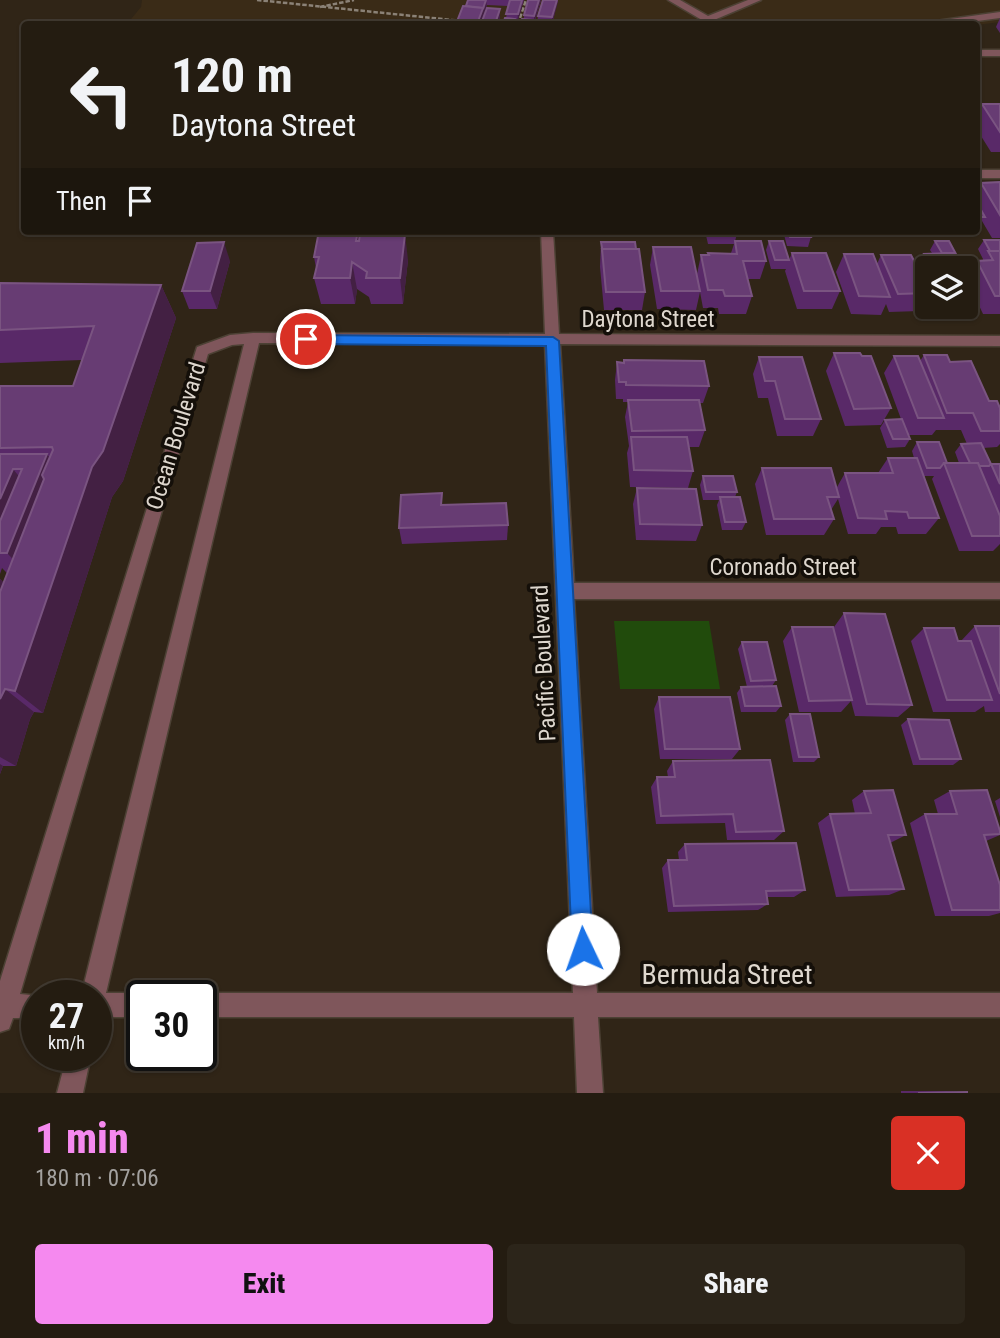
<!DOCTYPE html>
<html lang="en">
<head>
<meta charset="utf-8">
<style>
  body { margin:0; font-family:"Roboto Condensed",sans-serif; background:#2c251a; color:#f1f3f6; height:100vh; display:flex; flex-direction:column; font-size:26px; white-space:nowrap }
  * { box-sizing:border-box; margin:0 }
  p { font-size:23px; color:#a3a19f }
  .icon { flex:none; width:38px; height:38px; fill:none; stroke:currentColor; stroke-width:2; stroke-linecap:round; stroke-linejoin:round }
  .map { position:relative; height:1093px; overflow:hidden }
  .details { display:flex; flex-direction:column; background:#241c11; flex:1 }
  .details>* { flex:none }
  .guide { position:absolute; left:21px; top:21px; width:959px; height:214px; border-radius:7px; box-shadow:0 2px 5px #0004,0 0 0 2px #413a31; background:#241c11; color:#f1f3f6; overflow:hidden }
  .tools { position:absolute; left:915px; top:256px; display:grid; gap:14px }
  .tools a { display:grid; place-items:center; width:63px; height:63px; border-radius:7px; background:#241c11; box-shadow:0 2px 5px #0004,0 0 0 2px #413a31; font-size:35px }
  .speed { position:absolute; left:21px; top:980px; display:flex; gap:14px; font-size:35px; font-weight:700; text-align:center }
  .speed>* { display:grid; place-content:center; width:91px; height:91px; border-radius:50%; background:#241c11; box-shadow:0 2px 5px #0004,0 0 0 2px #413a31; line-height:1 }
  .speed small { font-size:18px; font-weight:400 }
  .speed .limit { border:4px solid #111; border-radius:10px; background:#fff; color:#111 }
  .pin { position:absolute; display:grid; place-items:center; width:60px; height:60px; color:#fff; margin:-30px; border:4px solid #fff; border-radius:50%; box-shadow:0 2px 7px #0007 }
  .me { position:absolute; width:77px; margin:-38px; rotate:357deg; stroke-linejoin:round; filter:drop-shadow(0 0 5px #0008) }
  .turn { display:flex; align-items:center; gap:24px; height:147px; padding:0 35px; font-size:32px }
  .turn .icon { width:91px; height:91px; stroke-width:2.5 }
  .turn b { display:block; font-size:49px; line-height:60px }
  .then { display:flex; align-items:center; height:66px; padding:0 35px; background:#0003; gap:14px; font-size:26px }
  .round { display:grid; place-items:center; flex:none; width:74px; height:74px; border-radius:7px; background:#2c251a }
  .overview { display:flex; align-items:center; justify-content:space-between; height:119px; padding:0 35px }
  h1 { font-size:42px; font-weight:800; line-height:52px; color:#f589ef }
  .action { display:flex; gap:14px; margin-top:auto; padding:14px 35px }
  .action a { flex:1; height:80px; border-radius:7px; background:#f589ef; color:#111; font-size:28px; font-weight:800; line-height:80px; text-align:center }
  .action a+a { background:#2c251a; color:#f1f3f6 }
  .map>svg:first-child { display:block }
</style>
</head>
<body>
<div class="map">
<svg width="1000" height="1093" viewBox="0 0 1000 1093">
  <rect width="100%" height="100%" fill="#302517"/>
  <polygon fill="#3a2b17" points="142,0 1000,0 1000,22 977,25 127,24 141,7"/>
  <polygon fill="#214b0c" points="614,621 709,621 720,689 620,689"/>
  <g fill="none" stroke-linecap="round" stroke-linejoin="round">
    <g stroke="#4c4134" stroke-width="3">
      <g id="service">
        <polygon points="668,0 680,0 708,16 748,0 761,0 707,23"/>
        <polygon points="1000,12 1000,18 954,24 931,24 936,21"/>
      </g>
    </g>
    <g stroke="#4c4134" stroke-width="3">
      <g id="minor">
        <rect x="976" y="50" width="24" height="6"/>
        <rect x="976" y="170" width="24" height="8"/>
        <polygon points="541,231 553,231 559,334 1000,336 1000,346 560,344 574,583 1000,583 1000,599 574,599 597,993 1000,993 1000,1017 598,1017 603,1093 577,1093 574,1017 201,1017 201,996 194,996 201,993 573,993 545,344 259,343 106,993 142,993 149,996 142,996 142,1017 96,1017 96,996 81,996 244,344 232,345 208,354 20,994 41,996 37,996 37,1018 13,1018 9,1029 0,1032 0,981 197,347 230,335 253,333 545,334"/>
        <polygon points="67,1055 91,1055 83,1093 57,1093"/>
      </g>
    </g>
    <g stroke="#8b8277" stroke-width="2.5" stroke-dasharray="4.5 2" stroke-linecap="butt">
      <polyline points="257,0 462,21"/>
      <polyline points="320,7 354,0"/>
      <polyline points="518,24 526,0"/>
    </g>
    <use href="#service" fill="#7f565b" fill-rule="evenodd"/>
    <use href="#minor" fill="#7f565b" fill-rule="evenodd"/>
  </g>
  <g fill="#592968">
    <polygon points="468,0 524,0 517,23 515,23 515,24 503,24 506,18 508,6 487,5 483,19 500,24 456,24"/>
    <polygon points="541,0 534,24 520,24 524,19 524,15"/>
    <polygon points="558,0 552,24 537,24 538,16"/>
    <polygon points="1000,18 1000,33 996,27"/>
    <polygon points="982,104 1000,104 1000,152 991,152 976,128 976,116"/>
    <polygon points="1000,182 1000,238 992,238 982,221 976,231 976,190 981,183"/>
    <polygon points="705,231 736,231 737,234 735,241 766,261 760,279 748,279 752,296 746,314 719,314 718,308 703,308 700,292 696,310 657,309 650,265 653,247 697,274 701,255 708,255 708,253 731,253 734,244 708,244"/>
    <polygon points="746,231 772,231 771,232"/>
    <polygon points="783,231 809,231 811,237 808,247 787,246"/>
    <polygon points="838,231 874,231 872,234 839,234"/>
    <polygon points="934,231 976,231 974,235 936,235"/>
    <polygon points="360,233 408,260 403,304 371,304 369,297 357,289 355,304 321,304 314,278 316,268 314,257"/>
    <polygon points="984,240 1000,240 1000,314 983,314 975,297 964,315 933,315 929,306 966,306 966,277 977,261 983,260 983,259 978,249"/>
    <polygon points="769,241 789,260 792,253 840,291 832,309 797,309 785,271 786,269 771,269 766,250"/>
    <polygon points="935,241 956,257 961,268 928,268 928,302 926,299 920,311 889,312 886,304 881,315 851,314 836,272 844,254 877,264 881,255 917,267 924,254 932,253 930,250"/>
    <polygon points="601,242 645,292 642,310 604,310 600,267"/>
    <polygon points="230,261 217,309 189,309 182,291"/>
    <polygon points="0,283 161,285 176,318 123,481 112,497 43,713 34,712 30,719 16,766 3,766 0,774 0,579 4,583 7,573 2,568 0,574 0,386 73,386 82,360 0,363"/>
    <polygon points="834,353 891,408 881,425 845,426 826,371"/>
    <polygon points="924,355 950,362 989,401 1000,408 1000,444 997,447 983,448 991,464 1000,464 1000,544 993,551 959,551 932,479 934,476 923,476 939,518 926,534 898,534 896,527 881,527 876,534 848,534 838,499 831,510 834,519 824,535 766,535 755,484 762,468 837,487 845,473 878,473 888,458 914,458 912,451 917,442 947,463 959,463 955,452 961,444 967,444 961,430 936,430 932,435 909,435 910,439 905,447 887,448 880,428 885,420 901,419 884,373 894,356 920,361"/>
    <polygon points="759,357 821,419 813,436 777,436 768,398 758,398 753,374"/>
    <polygon points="624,360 709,386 703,403 700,403 705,430 699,447 689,447 693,471 688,488 630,487 627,453 629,446 625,417 628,402 623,402 623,399 616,399 615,380 617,362 624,363"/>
    <polygon points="703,476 737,492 735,497 746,522 742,530 722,530 717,505 719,500 703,500 700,485"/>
    <polygon points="637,488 702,525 696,541 636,540 633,504"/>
    <polygon points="443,505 508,525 507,540 402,544 399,528"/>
    <polygon points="844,613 912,705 898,717 855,716 851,701 841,712 799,712 783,641 792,627 834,627"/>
    <polygon points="975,626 1000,626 1000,712 985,712 984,706 975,712 933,712 911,641 924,628 958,641 961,641"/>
    <polygon points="742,642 776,680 772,686 781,706 776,712 741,712 737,693 741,687 747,687 738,649"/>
    <polygon points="659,697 740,749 732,759 660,759 654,709"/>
    <polygon points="790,714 819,757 814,762 793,762 785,720"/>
    <polygon points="908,719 961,759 953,765 913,765 901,725"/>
    <polygon points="673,761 784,831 774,840 727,840 725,823 656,824 651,787 657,777 668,777 667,771"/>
    <polygon points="864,791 906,835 890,843 904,889 889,895 836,897 818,823 830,814 855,814 852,800"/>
    <polygon points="950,791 1000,831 1000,835 986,841 1000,885 1000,913 989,916 935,916 910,823 925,814 938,814 934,800"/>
    <polygon points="1000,798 1000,817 995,801"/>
    <polygon points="685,844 805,890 794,897 767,897 768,904 758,910 668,912 662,868 668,860 679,860 678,852"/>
    <polygon points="901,1091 947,1091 967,1092 967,1093 901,1093"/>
  </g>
  <g fill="#432043">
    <polygon points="486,0 487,7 483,18 483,24 477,24"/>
    <polygon points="522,0 522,8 517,23 518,14"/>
    <polygon points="539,0 541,0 534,24 534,16"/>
    <polygon points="557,0 558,0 558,2 552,24 552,17"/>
    <polygon points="500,9 500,24 495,24"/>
    <polygon points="358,231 360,231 363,251 356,241"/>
    <polygon points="405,234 408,260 403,304 400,278"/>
    <polygon points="224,242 230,261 217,309 210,291"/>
    <polygon points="352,262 357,289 355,304 350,278"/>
    <polygon points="161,285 176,318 123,481 112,497 43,713 15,691 92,467"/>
    <polygon points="47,454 64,478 28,575 7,553 0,553 0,491 13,469 32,492"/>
    <polygon points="0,579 21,599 0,655"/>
    <polygon points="5,689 34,712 30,719 16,766 0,757 0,699"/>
    <polygon points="0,764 3,766 0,774"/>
  </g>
  <g fill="#673c73" stroke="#7a5481" stroke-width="2">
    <polygon points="468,0 486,0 483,9 483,8 466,6"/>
    <polygon points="510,0 522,0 518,14 506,14"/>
    <polygon points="528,0 539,0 534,16 524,15"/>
    <polygon points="543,0 557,0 552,17 538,16"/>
    <polygon points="463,6 483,8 477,24 456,24"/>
    <polygon points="487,8 500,9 495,24 481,24"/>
    <polygon points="505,18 515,19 513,24 503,24"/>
    <polygon points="522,19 532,20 531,24 520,24"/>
    <polygon points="538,20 552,21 551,24 537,24"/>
    <polygon points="982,104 1000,104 1000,132"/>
    <polygon points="1000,182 1000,215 981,183"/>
    <polygon points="976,201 985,217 976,217"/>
    <polygon points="319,231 358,231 356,241 359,241 360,233 405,234 400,278 366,278 367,272 352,262 350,278 314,278 319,257 314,257"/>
    <polygon points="709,231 736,231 737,234 710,235"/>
    <polygon points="789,231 809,231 811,237 790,237"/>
    <polygon points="984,240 1000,240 1000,251 990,251"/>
    <polygon points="735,241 761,241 766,261 743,261 752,296 725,296 723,290 708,290 701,255 709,255 708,253 737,254"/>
    <polygon points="769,241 783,241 789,260 775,260"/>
    <polygon points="935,241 949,241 957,256 954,253 942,253"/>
    <polygon points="224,242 210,291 182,291 197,243"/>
    <polygon points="601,242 635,242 636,249 602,249 603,254"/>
    <polygon points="653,247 691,247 700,291 661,291"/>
    <polygon points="602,249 639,249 645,292 606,292"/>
    <polygon points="988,251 1000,251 1000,296 995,296 977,261 993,260"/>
    <polygon points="792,253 826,253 840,291 804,291"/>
    <polygon points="954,253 961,268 930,268 924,254"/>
    <polygon points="844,254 873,254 890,297 859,296"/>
    <polygon points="881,255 911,255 928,288 928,293 898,294"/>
    <polygon points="966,277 976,297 966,297"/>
    <polygon points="0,283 161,285 103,451 92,467 15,691 5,689 0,699 0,592 44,479 42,475 53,450 52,447 0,448 0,386 73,386 94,326 0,330"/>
    <polygon points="834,353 860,353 862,356 871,356 891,408 854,409"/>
    <polygon points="924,355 947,355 950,362 971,361 989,401 997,401 1000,408 1000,431 981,431 973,413 947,413"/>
    <polygon points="894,356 918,356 944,418 918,418"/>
    <polygon points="759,357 802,357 821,419 785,419 775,381 765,381"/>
    <polygon points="624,360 704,361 709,386 626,385 626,382 619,382 617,362 624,363"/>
    <polygon points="628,400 699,400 705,430 632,431"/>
    <polygon points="902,419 910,439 893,439 885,420"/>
    <polygon points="631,437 687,437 693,471 634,470"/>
    <polygon points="917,442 939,442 947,463 944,463 940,468 927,468"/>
    <polygon points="981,443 991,464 989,466 979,466 978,463 970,463 961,444"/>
    <polygon points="0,454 47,454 7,553 0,553 0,521 22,469 13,469 0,499"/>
    <polygon points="888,458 917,458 939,518 909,518 907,512 885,511 887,519 858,518 845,473 893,473"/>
    <polygon points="944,463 978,463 1000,516 1000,536 972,536"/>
    <polygon points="991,464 1000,464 1000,484"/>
    <polygon points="762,468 831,468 839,497 827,497 834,519 774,519"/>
    <polygon points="703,476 733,476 737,492 706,492"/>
    <polygon points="637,488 696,489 702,525 640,524"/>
    <polygon points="442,493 441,505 506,503 508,525 399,528 401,495"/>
    <polygon points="720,497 740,497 746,522 725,522"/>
    <polygon points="844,613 885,614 912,705 867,704"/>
    <polygon points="975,626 1000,626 1000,694"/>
    <polygon points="792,627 833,627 852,700 809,701"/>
    <polygon points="924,628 954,628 958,641 971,641 992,700 947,700"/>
    <polygon points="742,642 767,642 776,680 751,681"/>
    <polygon points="776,686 781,706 745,706 741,687"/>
    <polygon points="659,697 730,697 740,749 665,749"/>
    <polygon points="790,714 810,714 819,757 799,757"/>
    <polygon points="908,719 949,720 961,759 920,759"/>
    <polygon points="770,760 784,831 736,832 733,814 661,816 657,777 675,777 673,761"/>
    <polygon points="893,790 906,835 888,835 904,889 849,890 830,814 871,813 864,791"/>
    <polygon points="987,790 1000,831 1000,834 984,835 1000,885 1000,910 952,910 925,814 957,814 950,791"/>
    <polygon points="796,843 805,890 766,891 768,904 674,906 668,860 687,860 685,844"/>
    <polygon points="967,1092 967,1093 918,1093"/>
  </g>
  <polygon fill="#1a73e8" stroke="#114b97" stroke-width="2" points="306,335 553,337 559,341 593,949 590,956 583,959 575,956 572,949 546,346 306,344 299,339"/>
  <g text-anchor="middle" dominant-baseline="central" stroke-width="7" stroke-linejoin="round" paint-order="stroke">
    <g font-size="23" fill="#ded7ce" stroke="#140f09">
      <text x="648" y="319">Daytona Street</text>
      <text transform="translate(176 436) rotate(-73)">Ocean Boulevard</text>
      <text x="783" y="567">Coronado Street</text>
      <text transform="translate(544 663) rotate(-93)">Pacific Boulevard</text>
    </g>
    <g font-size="28" fill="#ded7ce" stroke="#140f09">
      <text x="727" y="974">Bermuda Street</text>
    </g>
  </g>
</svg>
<div class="tools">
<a><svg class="icon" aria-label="layers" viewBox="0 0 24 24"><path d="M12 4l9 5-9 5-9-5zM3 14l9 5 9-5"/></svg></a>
</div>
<div class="speed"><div>27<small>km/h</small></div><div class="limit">30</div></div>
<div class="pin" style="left:306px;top:339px;background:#d93025"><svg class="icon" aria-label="arrive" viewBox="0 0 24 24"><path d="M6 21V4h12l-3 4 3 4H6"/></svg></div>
<svg class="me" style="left:583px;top:949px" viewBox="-20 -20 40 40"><circle r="19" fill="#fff"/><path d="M0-13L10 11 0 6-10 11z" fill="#1a73e8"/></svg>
<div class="guide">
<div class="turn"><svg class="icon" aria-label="left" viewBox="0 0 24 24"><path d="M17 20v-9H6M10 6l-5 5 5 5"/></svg><div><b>120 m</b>Daytona Street</div></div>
<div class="then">Then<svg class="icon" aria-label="arrive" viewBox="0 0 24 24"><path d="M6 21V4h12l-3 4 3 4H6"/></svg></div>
</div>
</div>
<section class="details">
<div class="overview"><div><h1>1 min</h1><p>180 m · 07:06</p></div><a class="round" style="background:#d93025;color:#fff"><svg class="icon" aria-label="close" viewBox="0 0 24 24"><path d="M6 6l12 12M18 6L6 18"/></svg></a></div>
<div class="action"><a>Exit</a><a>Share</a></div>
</section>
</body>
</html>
